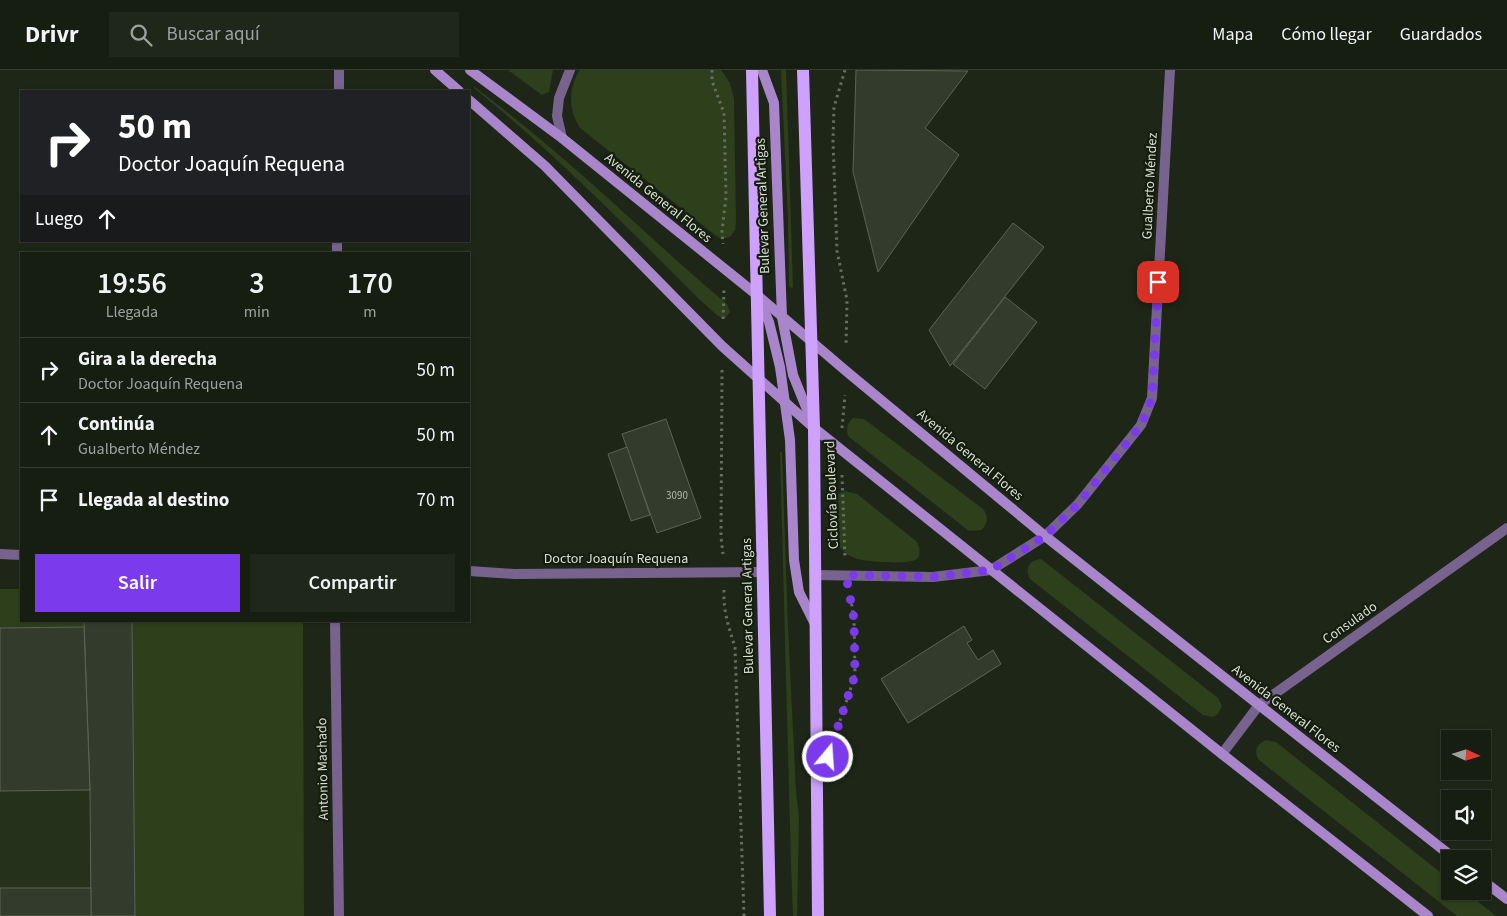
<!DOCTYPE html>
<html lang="es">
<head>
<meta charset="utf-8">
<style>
  body { margin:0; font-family:"Source Sans 3",sans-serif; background:#1f261a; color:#f1f3f6; height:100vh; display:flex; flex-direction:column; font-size:19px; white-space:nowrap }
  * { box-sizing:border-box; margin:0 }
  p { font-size:16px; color:#9ea29f }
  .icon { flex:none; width:28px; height:28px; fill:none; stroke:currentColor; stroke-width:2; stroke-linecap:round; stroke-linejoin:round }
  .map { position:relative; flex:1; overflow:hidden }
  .drawer { position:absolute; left:20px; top:182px; width:450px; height:370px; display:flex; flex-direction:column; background:#161d11; border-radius:0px; box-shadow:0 1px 4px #0004,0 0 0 1px #353b31 }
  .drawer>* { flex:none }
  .top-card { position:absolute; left:20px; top:20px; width:450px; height:152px; border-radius:0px; box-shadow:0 1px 4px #0004,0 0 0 1px #353b31; background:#202124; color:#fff; overflow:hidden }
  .needle { width:32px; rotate:94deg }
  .fabs { position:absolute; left:1441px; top:660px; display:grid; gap:10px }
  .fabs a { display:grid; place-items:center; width:50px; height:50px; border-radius:0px; background:#161d11; box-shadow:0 1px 4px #0004,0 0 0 1px #353b31; font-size:25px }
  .pin { position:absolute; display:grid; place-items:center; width:42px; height:42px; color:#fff; margin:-21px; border-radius:10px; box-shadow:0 2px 8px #0006 }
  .me { position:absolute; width:55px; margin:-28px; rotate:18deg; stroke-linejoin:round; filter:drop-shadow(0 0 4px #0008) }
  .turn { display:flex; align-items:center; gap:18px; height:105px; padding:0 15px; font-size:22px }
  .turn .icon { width:65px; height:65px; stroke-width:2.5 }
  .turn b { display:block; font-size:35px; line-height:42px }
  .then { display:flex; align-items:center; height:48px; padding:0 15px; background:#0003; gap:10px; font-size:19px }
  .eta { display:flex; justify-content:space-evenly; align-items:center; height:85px; text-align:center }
  .eta b { font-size:30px; font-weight:600; line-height:35px }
  .primary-button { display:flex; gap:10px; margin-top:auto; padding:10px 15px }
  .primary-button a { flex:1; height:58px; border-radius:0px; background:#7c3aed; color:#fff; font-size:20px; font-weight:600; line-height:58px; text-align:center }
  .primary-button a+a { background:#1f261a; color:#f1f3f6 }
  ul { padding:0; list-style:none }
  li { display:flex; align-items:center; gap:15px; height:65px; padding:0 15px; border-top:1px solid #353b31 }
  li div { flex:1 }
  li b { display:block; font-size:19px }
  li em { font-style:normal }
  header { display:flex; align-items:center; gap:30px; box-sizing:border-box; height:70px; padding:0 25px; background:#161d11; border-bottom:1px solid #353b31 }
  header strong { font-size:24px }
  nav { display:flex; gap:28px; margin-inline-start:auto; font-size:18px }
  .search { width:350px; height:45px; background:#1f261a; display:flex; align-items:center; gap:12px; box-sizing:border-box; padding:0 18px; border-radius:0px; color:#9ea29f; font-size:19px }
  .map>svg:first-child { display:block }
</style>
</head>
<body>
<header>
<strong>Drivr</strong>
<div class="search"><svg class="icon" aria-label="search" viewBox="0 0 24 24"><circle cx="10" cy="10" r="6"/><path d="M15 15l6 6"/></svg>Buscar aquí</div>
<nav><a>Mapa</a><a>Cómo llegar</a><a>Guardados</a></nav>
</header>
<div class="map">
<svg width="1507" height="846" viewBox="0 0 1507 846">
  <rect width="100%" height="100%" fill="#1e2717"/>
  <polygon fill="#26311b" points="84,551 132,551 135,846 0,846 0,558 83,557"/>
  <g fill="#2d3f1b">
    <polygon points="508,0 553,0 549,22 542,25"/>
    <path d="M580,0H721L730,13L734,29L736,152L735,160L730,167L721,169L715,165L580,58C568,40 568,17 580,0Z"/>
    <polygon points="781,0 786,0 793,217 791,218 789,216 788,148"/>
    <path d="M475,17C522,53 567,91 610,130C649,165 687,201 727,234L730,242L727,246L725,248L718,246L700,230C627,157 555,84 474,18Z"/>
    <path d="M853,348L864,349L983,439C989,447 988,454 981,460L969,461L848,366C846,359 847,353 853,348Z"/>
    <polygon points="780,382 782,382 788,558 796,721 799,748 797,846 793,846 791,795"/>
    <path d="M845,421L857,424L916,471C919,476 922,483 917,489C910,495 864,492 855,488C850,486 843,482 840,477C833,467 835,454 835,442C834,432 834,424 845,421Z"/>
    <path d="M1041,489L1218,628L1222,636L1218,644L1213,647L1203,645L1030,509C1024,498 1030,490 1041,489Z"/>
    <polygon points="0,519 21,519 21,551 84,551 84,557 0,558"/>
    <polygon points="132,551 303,551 304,846 135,846"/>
    <path d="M1266,670L1276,672L1450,810V821H1465L1496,846H1457L1259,690C1253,681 1257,674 1266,670Z"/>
  </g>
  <g fill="#333c2c" stroke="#5b6553">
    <polygon points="856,0 968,1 925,58 959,85 878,202 853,102"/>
    <polygon points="1013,153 1044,177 950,296 929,260"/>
    <polygon points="1005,227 1037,252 985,319 953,294"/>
    <polygon points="666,349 701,448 657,463 622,364"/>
    <polygon points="627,377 650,445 631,451 608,384"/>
    <polygon points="84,551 132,551 135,846 91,846 90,720"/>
    <polygon points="964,556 972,570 967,573 978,590 993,580 1001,594 908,653 881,609"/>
    <polygon points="84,557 90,720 0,721 0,558"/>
    <rect x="0" y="818" width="91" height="28"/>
  </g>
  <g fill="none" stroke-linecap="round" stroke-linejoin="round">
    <g stroke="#676e61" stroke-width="3" stroke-dasharray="2.5 4" stroke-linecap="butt">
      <polyline points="712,0 712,11 724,43 726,127 722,161 723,174"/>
      <polyline points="845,0 834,37 833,70 837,181 847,230 846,276"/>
      <polyline points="723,249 724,220"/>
      <polyline points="722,300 721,467 723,484"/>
      <polyline points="842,358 845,325"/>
      <polyline points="842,405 845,488"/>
      <path d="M724,520C723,541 729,558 735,577L744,846"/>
      <polyline points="838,657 855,605 854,549 850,524"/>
    </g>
    <g stroke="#78638e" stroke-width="10">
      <polyline points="339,21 339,0"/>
      <polyline points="562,68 557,46 559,28 570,0"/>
      <polyline points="337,184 337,171"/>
      <polyline points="0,484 21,485"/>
      <polyline points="469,501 514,504 763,502"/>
      <polyline points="815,505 933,507 991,500 1045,466 1078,434 1141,355 1152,328 1170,0"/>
      <polyline points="335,551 339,846"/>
      <polyline points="1222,684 1259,635 1507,458"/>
    </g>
    <g stroke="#a986cc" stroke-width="10">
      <polyline points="435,0 459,21"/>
      <polyline points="470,0 562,68 757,225 846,301 1045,466 1259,635 1455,789"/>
      <polyline points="762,0 774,33 782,247 793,305 812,352"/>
      <polyline points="469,30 545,96 722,276 814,358 1222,684 1428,846"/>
      <polyline points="759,229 769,252 780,297 790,370 794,490 799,522 815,554"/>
      <polyline points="1482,810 1507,829"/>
    </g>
    <g stroke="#cea1fc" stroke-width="12">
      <polyline points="752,0 770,846"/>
      <polyline points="803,0 814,358 818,846"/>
    </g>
  </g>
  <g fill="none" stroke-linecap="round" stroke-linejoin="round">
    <polyline stroke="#7c3aed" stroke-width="9" stroke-dasharray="0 16.2" points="828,687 855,605 854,549 846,505 933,507 991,500 1045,466 1078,434 1141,355 1152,328 1158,212"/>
  </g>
  <g text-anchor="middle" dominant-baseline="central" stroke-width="4.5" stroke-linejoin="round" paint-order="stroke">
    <g font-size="11" fill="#b0b6ab">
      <text x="677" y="425">3090</text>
    </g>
    <g font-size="14" fill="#d9dfd5" stroke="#151d0e">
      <text transform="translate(1150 116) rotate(-87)">Gualberto Méndez</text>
      <text transform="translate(658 128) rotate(39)">Avenida General Flores</text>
      <text transform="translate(763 136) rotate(-92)">Bulevar General Artigas</text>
      <text transform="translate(970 385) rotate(40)">Avenida General Flores</text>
      <text transform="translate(832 425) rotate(-92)">Ciclovía Boulevard</text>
      <text x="616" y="489">Doctor Joaquín Requena</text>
      <text transform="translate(748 536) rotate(-91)">Bulevar General Artigas</text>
      <text transform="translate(1350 553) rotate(-35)">Consulado</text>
      <text transform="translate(1286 639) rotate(38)">Avenida General Flores</text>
      <text transform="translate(323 699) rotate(-91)">Antonio Machado</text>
    </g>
  </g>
</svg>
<div class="fabs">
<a><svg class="needle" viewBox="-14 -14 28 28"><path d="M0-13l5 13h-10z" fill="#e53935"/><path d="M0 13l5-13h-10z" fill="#9ea29f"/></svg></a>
<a><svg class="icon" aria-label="sound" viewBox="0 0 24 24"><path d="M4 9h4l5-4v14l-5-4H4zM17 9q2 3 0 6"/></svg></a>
<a><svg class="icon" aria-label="layers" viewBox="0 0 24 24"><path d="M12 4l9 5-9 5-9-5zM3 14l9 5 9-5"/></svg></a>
</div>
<div class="pin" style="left:1158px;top:212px;background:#d93025"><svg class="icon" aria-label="arrive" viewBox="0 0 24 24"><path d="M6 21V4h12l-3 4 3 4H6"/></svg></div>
<svg class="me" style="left:828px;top:687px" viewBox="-20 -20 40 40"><circle r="17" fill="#7c3aed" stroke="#fff" stroke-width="3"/><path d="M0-11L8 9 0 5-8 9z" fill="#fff"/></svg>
<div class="top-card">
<div class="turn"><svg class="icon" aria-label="right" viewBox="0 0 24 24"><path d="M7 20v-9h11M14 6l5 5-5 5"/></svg><div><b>50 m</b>Doctor Joaquín Requena</div></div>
<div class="then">Luego<svg class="icon" aria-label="ahead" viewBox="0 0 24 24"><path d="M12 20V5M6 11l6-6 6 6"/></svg></div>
</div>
<section class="drawer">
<div class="eta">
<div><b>19:56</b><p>Llegada</p></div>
<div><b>3</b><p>min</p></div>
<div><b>170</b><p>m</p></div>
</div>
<ul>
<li><svg class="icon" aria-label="right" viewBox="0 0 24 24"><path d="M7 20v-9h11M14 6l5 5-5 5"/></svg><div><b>Gira a la derecha</b><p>Doctor Joaquín Requena</p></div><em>50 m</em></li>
<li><svg class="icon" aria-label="ahead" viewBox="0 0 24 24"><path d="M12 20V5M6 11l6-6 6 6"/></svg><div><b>Continúa</b><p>Gualberto Méndez</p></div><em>50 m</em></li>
<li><svg class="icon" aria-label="arrive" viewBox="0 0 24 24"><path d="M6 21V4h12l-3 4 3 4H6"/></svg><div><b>Llegada al destino</b></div><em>70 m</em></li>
</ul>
<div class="primary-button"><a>Salir</a><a>Compartir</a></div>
</section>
</div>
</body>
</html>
